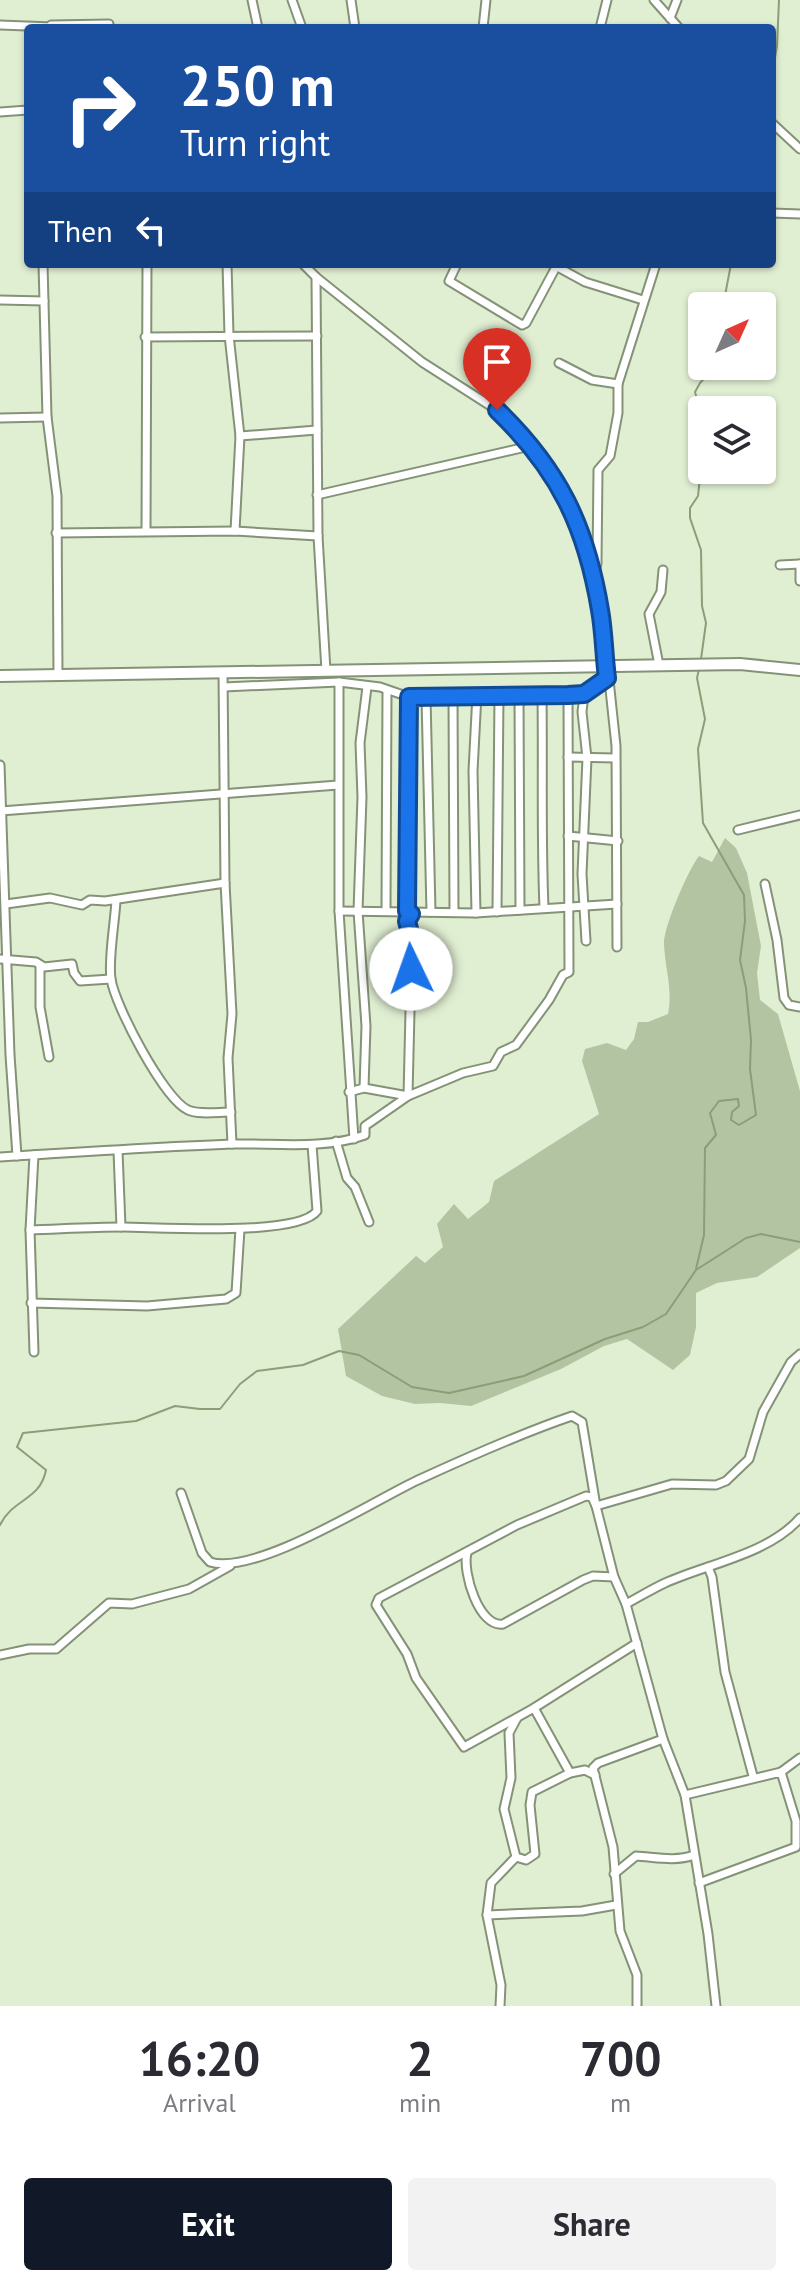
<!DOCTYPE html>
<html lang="en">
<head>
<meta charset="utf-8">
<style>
  body { margin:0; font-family:"PT Sans",sans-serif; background:#f2f2f3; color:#2b2b33; height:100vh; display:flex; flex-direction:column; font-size:30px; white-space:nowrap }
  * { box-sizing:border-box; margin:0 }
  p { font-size:26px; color:#7c7c81 }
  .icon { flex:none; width:44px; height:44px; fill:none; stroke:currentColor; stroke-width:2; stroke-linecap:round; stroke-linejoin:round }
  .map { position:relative; height:2006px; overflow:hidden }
  .details { display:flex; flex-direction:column; background:#fff; flex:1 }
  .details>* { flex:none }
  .top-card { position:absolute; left:24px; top:24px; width:752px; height:244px; border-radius:8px; box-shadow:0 2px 6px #0004; background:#1a4fa0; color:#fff; overflow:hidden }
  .needle { width:52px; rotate:45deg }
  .fabs { position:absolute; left:688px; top:292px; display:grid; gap:16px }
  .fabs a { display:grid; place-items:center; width:88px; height:88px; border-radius:8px; background:#fff; box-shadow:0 2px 6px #0004; font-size:40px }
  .pin { position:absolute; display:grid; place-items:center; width:68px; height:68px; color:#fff; margin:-82px -34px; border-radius:50% 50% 50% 0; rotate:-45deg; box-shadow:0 0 8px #0007 }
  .pin .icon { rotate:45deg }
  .me { position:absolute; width:88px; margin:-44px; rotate:357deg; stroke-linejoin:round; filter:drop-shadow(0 0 6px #0008) }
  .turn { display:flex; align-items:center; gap:28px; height:168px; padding:0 24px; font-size:36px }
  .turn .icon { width:104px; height:104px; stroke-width:2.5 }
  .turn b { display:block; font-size:56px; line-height:68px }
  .then { display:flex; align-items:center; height:76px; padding:0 24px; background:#0003; gap:16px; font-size:30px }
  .eta { display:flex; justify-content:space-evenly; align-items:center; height:136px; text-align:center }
  .eta b { font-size:48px; font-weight:600; line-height:56px }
  .button { display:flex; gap:16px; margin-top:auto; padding:16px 24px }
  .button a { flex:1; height:92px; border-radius:8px; background:#111827; color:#fff; font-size:32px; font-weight:600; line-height:92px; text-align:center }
  .button a+a { background:#f2f2f3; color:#2b2b33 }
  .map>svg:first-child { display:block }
</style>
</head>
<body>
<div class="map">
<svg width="800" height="2006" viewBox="0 0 800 2006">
  <rect width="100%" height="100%" fill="#e0efd2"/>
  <path fill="#b3c4a3" d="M725,838L736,848L747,873L761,946L757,973L760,1000L778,1014L800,1091V1248L757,1277L717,1283L696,1293V1327L690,1355L673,1370L627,1339L604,1346L561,1369L471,1406L440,1403L415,1404L382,1396L346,1376L338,1329L416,1256L425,1263L443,1247L437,1224L454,1204L468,1219L489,1202L494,1181L599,1114L582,1061L585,1049L607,1043L626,1050L634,1039L638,1022H648L668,1014C673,989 665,969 664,944C663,928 688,870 699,856L712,862Z"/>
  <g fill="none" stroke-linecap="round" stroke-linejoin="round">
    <g stroke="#8b9e78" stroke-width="2">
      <polyline points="772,75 777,46 779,0"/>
      <polyline points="723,306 731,264"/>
      <polyline points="702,418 695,392 700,383 716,366"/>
      <polyline points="701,659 706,623 702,606 701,550 690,518 690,508 698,496 702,458"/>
      <polyline points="696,1269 704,1235 705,1148 716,1135 710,1113 719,1101 738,1099 739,1106 732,1112 731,1120 739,1125 756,1115 750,1069 751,1040 746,988 740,960 745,921 744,895 703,823 698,749 705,719 697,678 699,669"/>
      <path d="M0,1525C13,1498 40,1501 46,1470L17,1447L23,1433L136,1421L175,1406L200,1409H220L240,1384L257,1371L303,1365L339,1351L359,1355L412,1387L449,1393L524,1376L605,1339L643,1327L666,1314L696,1270L746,1238L761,1234L800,1242"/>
    </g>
    <g stroke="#849277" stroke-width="11">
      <g id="street">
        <polyline points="252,0 258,28"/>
        <polyline points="292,0 302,28"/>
        <polyline points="351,0 355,28"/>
        <polyline points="654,0 679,28"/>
        <polyline points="670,18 677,0"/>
        <polyline points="0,25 53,27"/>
        <polyline points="51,25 109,24"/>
        <polyline points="483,28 486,0"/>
        <polyline points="600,28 607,0"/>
        <polyline points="0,112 28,110"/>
        <polyline points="772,123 800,149"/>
        <polyline points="772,213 800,214"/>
        <polyline points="43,264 47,417 57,496 58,676"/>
        <polyline points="227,264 229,335 240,436 235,531"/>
        <polyline points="303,264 316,277 318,536 326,671"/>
        <polyline points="457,264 449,281 522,325 526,323 556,267"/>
        <polyline points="552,264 585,282 643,300"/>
        <polyline points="316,277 422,362 497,410 530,446 568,499 587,548 605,642 616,746 617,947"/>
        <polyline points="0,300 44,301"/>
        <polyline points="145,337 317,336"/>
        <polyline points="559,363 592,380 618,384"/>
        <polyline points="0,418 47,417"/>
        <polyline points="240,436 317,430"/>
        <polyline points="317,495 530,446"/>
        <polyline points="146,531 147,264"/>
        <polyline points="56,533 235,531 318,536"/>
        <polyline points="800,564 800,581"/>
        <polyline points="780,565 800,564"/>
        <polyline points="594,574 597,564 598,470 610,456 618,413 618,384 656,264"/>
        <polyline points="659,665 649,614 661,592 663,570"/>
        <polyline points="223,673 225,883 232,1014 228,1058 232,1144"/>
        <polyline points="339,682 339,911 354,1139"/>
        <polyline points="224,687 339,682 380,687 409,697 568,695 584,694 607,678"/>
        <polyline points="584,694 582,712 587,758 582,874 586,941"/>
        <polyline points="453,695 454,912"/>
        <polyline points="519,695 520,910"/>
        <path d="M542,695C543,766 541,837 544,908"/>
        <polyline points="426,697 431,912"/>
        <polyline points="568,757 615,758"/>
        <polyline points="0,765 10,1055 17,1156"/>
        <polyline points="1,811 338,785"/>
        <polyline points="738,830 800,815"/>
        <polyline points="568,836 618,841"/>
        <polyline points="765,884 777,940 784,998 789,1005 800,1007"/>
        <path d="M116,900C115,922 108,959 111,979C115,1006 164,1099 188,1110C199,1115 218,1112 231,1112"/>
        <polyline points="6,904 50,898 82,905 90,900 105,901 225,883"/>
        <polyline points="386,909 387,691"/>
        <polyline points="339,911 476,913 617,904"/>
        <polyline points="497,912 499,695"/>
        <polyline points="476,913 473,771 477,694"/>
        <polyline points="0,959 36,962 44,967 72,964 74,973 80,981 111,979"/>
        <polyline points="40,965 40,1007 49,1057"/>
        <polyline points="364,1088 366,1026 358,911 362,797 360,743 367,687"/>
        <polyline points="349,1092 364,1088 408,1096 463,1073 493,1066 501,1052 516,1045 549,1000 563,975 569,972 568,695"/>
        <polyline points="336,1141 347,1178 355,1187 369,1222"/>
        <polyline points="118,1151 121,1227"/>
        <polyline points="34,1155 30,1230 34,1352"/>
        <path d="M0,1157C77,1152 155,1147 232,1144C276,1143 323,1150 365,1135V1126L408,1096L411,969V937L407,921L411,914L407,911L409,697"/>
        <path d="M30,1230C61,1229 92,1227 123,1227C158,1227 298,1237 317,1211L312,1145"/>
        <polyline points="31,1303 147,1306 226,1299 236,1293 240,1229"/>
        <path d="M181,1493L202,1553L210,1562C256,1576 373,1501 418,1480C468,1457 519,1434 572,1416L582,1422L596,1506L614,1577L626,1604L663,1739L685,1795L708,1934L716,2006"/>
        <path d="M467,1553C462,1572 479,1628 503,1624L583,1580L593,1576L614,1577"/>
        <polyline points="708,1567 712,1577 725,1672 753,1776"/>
        <path d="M626,1604C639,1597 652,1589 665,1583C707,1564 769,1554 800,1518"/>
        <polyline points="637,1643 534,1708 464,1747 416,1678 407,1654 376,1605 379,1598 517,1525 586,1496 592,1497 596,1506 672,1484 716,1485 726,1481 749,1459 763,1412 791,1362 800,1354"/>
        <polyline points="0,1655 29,1649 56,1649 109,1603 132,1604 189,1589 230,1566"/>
        <polyline points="781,1772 800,1758"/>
        <polyline points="570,1773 585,1770 595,1775"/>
        <polyline points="685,1795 781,1772 796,1821 796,1847 699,1883"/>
        <polyline points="516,1857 526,1860 535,1854 530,1805 532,1792 570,1773 534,1708"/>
        <path d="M614,1874L636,1856C655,1857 675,1862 694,1855"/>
        <polyline points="487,1915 582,1911 616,1905"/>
        <polyline points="500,2006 501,1985 487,1915 491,1883 516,1857 504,1809 511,1778 509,1733 517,1718"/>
        <polyline points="637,2006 637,1975 620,1931 613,1847 593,1768 598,1763 663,1739"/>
      </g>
    </g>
    <g stroke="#849277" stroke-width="14">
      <polyline id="secondary" points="0,676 740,664 800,670"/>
    </g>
    <use href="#street" stroke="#fff" stroke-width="7"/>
    <use href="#secondary" stroke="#fff" stroke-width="10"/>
  </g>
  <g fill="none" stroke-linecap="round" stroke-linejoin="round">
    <g stroke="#114b97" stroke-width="20">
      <path id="route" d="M411,969V937L407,921L411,914L407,911L409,697L568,695L584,694L607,678C604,655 604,632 600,610C586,526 559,470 497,410"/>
    </g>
    <use href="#route" stroke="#1a73e8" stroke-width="14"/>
  </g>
</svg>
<div class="fabs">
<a><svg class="needle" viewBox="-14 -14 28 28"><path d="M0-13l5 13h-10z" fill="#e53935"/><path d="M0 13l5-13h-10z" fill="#7c7c81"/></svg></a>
<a><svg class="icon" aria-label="layers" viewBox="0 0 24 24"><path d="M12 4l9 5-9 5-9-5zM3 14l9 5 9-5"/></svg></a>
</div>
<div class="pin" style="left:497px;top:410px;background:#d93025"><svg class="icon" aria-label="arrive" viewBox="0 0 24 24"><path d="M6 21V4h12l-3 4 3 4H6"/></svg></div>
<svg class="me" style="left:411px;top:969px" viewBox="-20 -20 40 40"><circle r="19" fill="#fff"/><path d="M0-13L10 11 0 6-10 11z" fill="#1a73e8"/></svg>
<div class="top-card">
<div class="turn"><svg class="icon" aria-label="right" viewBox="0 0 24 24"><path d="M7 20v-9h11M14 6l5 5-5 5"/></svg><div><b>250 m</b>Turn right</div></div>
<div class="then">Then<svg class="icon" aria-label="left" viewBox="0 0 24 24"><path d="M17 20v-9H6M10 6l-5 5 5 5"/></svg></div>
</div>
</div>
<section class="details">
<div class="eta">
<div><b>16:20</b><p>Arrival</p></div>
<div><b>2</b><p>min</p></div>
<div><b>700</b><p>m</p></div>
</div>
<div class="button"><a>Exit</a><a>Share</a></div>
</section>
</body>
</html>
